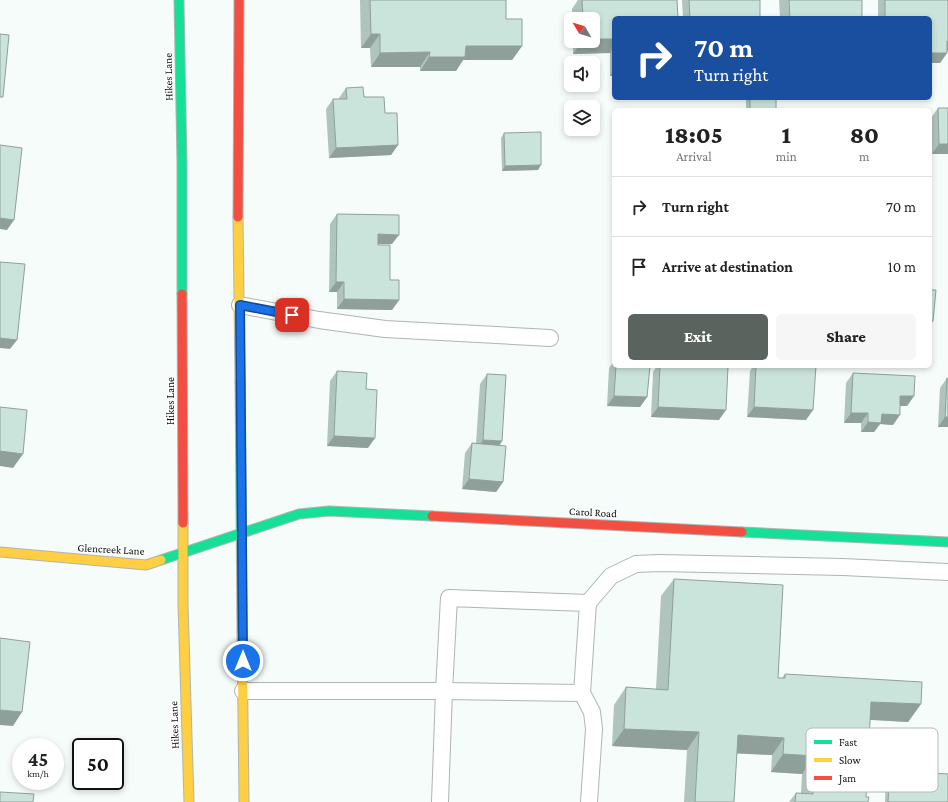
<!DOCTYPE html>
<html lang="en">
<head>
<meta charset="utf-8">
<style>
  body { margin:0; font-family:"Crimson Pro",serif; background:#f6f6f6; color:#222; height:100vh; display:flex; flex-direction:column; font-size:15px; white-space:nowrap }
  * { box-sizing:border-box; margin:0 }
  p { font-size:13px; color:#767676 }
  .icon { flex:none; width:22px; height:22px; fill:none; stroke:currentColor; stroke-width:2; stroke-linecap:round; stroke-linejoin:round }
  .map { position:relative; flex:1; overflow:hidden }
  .panel { position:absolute; left:612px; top:108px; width:320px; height:260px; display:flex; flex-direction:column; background:#fff; border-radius:6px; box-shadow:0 2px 6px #0003 }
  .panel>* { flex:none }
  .hud { position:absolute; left:612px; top:16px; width:320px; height:84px; border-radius:6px; box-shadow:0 2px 6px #0003; background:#1a4fa0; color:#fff; overflow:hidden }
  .needle { width:26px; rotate:308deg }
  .fabs { position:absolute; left:564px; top:12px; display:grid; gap:8px }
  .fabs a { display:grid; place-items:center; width:36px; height:36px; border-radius:6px; background:#fff; box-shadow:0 2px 6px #0003; font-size:20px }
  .speed { position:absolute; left:12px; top:738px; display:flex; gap:8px; font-size:20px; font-weight:700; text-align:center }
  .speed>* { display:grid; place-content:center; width:52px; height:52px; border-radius:50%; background:#fff; box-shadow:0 2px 6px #0003; line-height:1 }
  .speed small { font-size:10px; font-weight:400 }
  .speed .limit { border:2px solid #111; border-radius:6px; background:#fff; color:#111 }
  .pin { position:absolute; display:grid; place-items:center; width:34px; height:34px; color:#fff; margin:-17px; border-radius:8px; box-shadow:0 2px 6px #0006 }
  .me { position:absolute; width:44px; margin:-22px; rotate:0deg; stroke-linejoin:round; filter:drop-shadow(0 0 3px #0008) }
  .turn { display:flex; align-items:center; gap:14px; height:84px; padding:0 16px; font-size:18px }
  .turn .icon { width:52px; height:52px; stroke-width:2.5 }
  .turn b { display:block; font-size:28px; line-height:34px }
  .eta { display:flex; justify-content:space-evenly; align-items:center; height:68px; text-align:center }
  .eta b { font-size:24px; font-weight:800; line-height:28px }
  .action { display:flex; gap:8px; margin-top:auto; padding:8px 16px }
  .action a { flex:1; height:46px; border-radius:6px; background:#5b635f; color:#fff; font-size:16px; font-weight:800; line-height:46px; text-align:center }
  .action a+a { background:#f6f6f6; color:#222 }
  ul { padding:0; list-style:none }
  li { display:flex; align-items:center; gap:12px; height:60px; padding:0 16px; border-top:1px solid #e0e0e0 }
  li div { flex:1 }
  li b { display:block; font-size:15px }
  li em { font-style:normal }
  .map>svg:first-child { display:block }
</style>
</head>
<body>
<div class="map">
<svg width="948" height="802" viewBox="0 0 948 802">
  <rect width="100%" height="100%" fill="#f6fcf9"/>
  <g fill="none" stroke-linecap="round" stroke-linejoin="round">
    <g stroke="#aeb5b2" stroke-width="18">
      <g id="lane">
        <polyline points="240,305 319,320 385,329 550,338"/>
        <polyline points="243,691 444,691 582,693 592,712 594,729 589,802"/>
        <polyline points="582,693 588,603"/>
        <polyline points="440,802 444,691 449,598 588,603 611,576 636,564 659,563 843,567 948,572"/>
      </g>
    </g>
    <g stroke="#aeb5b2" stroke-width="11">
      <g id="fast">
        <polyline points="179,0 182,164 182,294"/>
        <polyline points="240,381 242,632"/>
        <polyline points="742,532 948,542"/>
        <polyline points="161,560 299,514 329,511 432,516"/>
      </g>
    </g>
    <g stroke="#aeb5b2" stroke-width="11">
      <g id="slow">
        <polyline points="238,217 240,381"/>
        <polyline points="183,523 183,604 189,802"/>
        <polyline points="0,552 146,565 161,560"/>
        <polyline points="242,632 244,802"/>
      </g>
    </g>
    <g stroke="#aeb5b2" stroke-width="11">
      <g id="jam">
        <polyline points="238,217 239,0"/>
        <polyline points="182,294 183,523"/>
        <polyline points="432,516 742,532"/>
      </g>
    </g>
    <use href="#lane" stroke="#fefffe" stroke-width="16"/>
    <use href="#fast" stroke="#16e098" stroke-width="9"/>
    <use href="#slow" stroke="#ffcf43" stroke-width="9"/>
    <use href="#jam" stroke="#f24e42" stroke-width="9"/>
  </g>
  <g fill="#afc4bc">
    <polygon points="360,0 506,0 506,19 522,46 512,60 463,60 456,71 420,71 420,67 371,67 370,48 361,48"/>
    <polygon points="578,0 677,0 614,18 614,76 610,76 610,53 573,54 573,41 593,41 593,19 572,19 572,9"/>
    <polygon points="682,0 760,0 760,18 683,18"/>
    <polygon points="779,0 862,0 862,18 780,18"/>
    <polygon points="878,0 948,0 948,51 947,51 947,53 940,63 930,18 878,18"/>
    <polygon points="346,88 364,97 385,113 398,145 391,155 329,158 326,109 333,99 339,99 339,98"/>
    <rect x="746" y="98" width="30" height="12"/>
    <polygon points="938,108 948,108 948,154 932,154 931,118"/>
    <polygon points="504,133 538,170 502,171 501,138"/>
    <polygon points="337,214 392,244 378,244 390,280 399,300 392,310 337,309 337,292 329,292 330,224"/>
    <polygon points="614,361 614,366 650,366 647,397 640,407 607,406 609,368"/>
    <polygon points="657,366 728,366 719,420 651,417 653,372"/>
    <polygon points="753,366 816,366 806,420 747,417 750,371"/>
    <polygon points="337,371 366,389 368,448 327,446 330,381"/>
    <polygon points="853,373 914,396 907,406 900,406 893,425 880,424 874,432 861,432 861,423 844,423 846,383"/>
    <polygon points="487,374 502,441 500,445 503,482 496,492 462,489 465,453 472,443 476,443 480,384"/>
    <polygon points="947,378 948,427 938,427 940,388"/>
    <polygon points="674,579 778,678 782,678 785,674 921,704 908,722 870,720 866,797 868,802 789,802 796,793 801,793 802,774 771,772 772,755 737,753 734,802 684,802 687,750 612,746 614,705 626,687 656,689 661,596"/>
    <polygon points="890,770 948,802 885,802 886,775"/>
  </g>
  <g fill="#8ea099">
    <polygon points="371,34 380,34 370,48 361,48"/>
    <polygon points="593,39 614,39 614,47 610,53 573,54 582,41 593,41"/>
    <polygon points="947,41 948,41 948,51 940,51"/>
    <polygon points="466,46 522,46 512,60 463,60 456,71 420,71 429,57"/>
    <polygon points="430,52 420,67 371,67 380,53"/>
    <polygon points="930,53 947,53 940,63 930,63"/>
    <polygon points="614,70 614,76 610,76"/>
    <polygon points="939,144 948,144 948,154 932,154"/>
    <polygon points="398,145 391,155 329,158 336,148"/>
    <polygon points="541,165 538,170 502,171 505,166"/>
    <polygon points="0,218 14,220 7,230 0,229"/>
    <polygon points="378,234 399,235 392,244 371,244"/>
    <polygon points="336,282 344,282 337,292 329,292"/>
    <polygon points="344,299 399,300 392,310 337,309"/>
    <polygon points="930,321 933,321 930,326"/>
    <polygon points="0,338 17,340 10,349 0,348"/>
    <polygon points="614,396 647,397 640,407 607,406"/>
    <polygon points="900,396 914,396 907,406 893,406"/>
    <polygon points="658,407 726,410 719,420 651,417"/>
    <polygon points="754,407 813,410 806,420 747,417"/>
    <polygon points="851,413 868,413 861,423 844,423"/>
    <polygon points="882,414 900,415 893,425 880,424 874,432 861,432 868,422"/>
    <polygon points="945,417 948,417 948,427 938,427"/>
    <polygon points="334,436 375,438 368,448 327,446"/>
    <polygon points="483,440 502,441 495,451 476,450"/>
    <polygon points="0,451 23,454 13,468 0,466"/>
    <polygon points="469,479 503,482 496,492 462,489"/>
    <polygon points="871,702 921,704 908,722 859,719"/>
    <polygon points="0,710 22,712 13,726 0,725"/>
    <polygon points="624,729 699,732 687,750 612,746"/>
    <polygon points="738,735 784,738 772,755 726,753"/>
    <polygon points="783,754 814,756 802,774 771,772"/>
  </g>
  <g fill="#cbe4db" stroke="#8ea099">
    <polygon points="370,0 506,0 506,19 522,19 522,46 466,46 465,57 429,57 430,52 380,53 380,34 371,34"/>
    <polygon points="582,0 677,0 678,18 614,18 614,39 593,39 593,19 583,19"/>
    <polygon points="689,0 760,0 760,18 690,18"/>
    <polygon points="789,0 862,0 862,18 790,18"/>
    <polygon points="885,0 948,0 948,41 947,41 947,53 930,53 930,18 885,18"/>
    <polygon points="0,34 9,35 3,97 0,97"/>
    <polygon points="363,87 364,97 384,97 385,113 397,113 398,145 336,148 333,99 347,99 346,88"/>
    <rect x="750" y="98" width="26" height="12"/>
    <polygon points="938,108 948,108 948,144 939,144"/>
    <rect x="838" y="109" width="41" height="1"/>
    <polygon points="541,132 541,165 505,166 504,133"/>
    <polygon points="0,145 22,148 14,220 0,218"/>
    <polygon points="337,214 399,215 399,235 378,234 378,245 390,245 390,280 399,280 399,300 344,299 344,282 336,282"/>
    <polygon points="0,262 25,264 17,340 0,338"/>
    <polygon points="930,290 936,290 933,321 930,321"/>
    <polygon points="616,366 650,366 647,397 614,396"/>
    <polygon points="660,366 728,366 726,410 658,407"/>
    <polygon points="756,366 816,366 813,410 754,407"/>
    <polygon points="337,371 367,373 366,389 377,390 375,438 334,436"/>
    <polygon points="853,373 915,376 914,396 900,396 900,415 882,414 881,423 868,422 868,413 851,413"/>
    <polygon points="487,374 506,375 502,441 483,440"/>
    <polygon points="947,378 948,378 948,417 945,417"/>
    <polygon points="0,407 27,410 23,454 0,451"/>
    <polygon points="472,443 506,446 503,482 469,479"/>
    <polygon points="674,579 783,585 778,678 785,678 785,674 922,682 921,704 871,702 866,797 869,797 868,802 795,802 796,793 813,794 814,756 783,754 784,738 738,735 734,802 695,802 699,732 624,729 626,687 668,690"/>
    <polygon points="0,638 30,642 22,712 0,710"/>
    <polygon points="890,770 948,774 948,802 888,802"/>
    <polygon points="0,792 34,794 33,802 0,802"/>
  </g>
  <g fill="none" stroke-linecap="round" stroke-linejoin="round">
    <g stroke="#114b97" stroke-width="10">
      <polyline id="route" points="243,661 240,305 292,315"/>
    </g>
    <use href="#route" stroke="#1a73e8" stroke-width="7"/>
  </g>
  <g text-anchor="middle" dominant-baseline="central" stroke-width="3" stroke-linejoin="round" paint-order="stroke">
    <g font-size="11" fill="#07100c" stroke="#fff">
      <text transform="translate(168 77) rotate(-91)">Hikes Lane</text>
      <text transform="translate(170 401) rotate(-90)">Hikes Lane</text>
      <text transform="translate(593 512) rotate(3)">Carol Road</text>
      <text transform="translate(111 549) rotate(3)">Glencreek Lane</text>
      <text transform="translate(174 725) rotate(-92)">Hikes Lane</text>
    </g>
  </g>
  <rect x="806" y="728" width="132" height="64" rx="6" fill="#fff" stroke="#b5b7b6" stroke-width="1"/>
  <rect x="814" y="740" width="18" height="4" fill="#16e098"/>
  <rect x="814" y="758" width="18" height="4" fill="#ffcf43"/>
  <rect x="814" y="776" width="18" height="4" fill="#f24e42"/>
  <g font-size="11" fill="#07100c">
    <text x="839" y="746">Fast</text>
    <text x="839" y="764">Slow</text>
    <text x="839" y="782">Jam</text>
  </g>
</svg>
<div class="fabs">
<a><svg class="needle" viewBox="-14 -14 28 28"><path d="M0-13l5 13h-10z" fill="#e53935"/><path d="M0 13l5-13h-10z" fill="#767676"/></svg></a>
<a><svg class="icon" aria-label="sound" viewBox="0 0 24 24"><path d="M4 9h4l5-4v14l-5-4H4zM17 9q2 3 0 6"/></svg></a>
<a><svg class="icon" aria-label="layers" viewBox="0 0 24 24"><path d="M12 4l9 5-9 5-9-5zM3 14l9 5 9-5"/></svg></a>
</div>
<div class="speed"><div>45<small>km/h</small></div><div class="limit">50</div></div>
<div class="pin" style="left:292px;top:315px;background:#d93025"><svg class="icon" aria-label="arrive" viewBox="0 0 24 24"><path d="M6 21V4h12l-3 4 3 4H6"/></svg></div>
<svg class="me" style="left:243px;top:661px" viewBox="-20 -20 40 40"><circle r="17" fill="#1a73e8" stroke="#fff" stroke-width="3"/><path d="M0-11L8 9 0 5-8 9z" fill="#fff"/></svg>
<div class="hud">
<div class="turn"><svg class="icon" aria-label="right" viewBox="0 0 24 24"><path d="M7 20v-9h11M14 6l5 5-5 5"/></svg><div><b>70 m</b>Turn right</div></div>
</div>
<section class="panel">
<div class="eta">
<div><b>18:05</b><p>Arrival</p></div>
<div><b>1</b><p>min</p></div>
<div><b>80</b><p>m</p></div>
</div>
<ul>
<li><svg class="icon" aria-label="right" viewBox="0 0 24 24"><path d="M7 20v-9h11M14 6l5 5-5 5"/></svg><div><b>Turn right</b></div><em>70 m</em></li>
<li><svg class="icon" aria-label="arrive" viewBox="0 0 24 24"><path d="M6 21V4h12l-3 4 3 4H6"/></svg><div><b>Arrive at destination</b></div><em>10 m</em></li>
</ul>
<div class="action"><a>Exit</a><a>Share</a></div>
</section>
</div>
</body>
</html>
